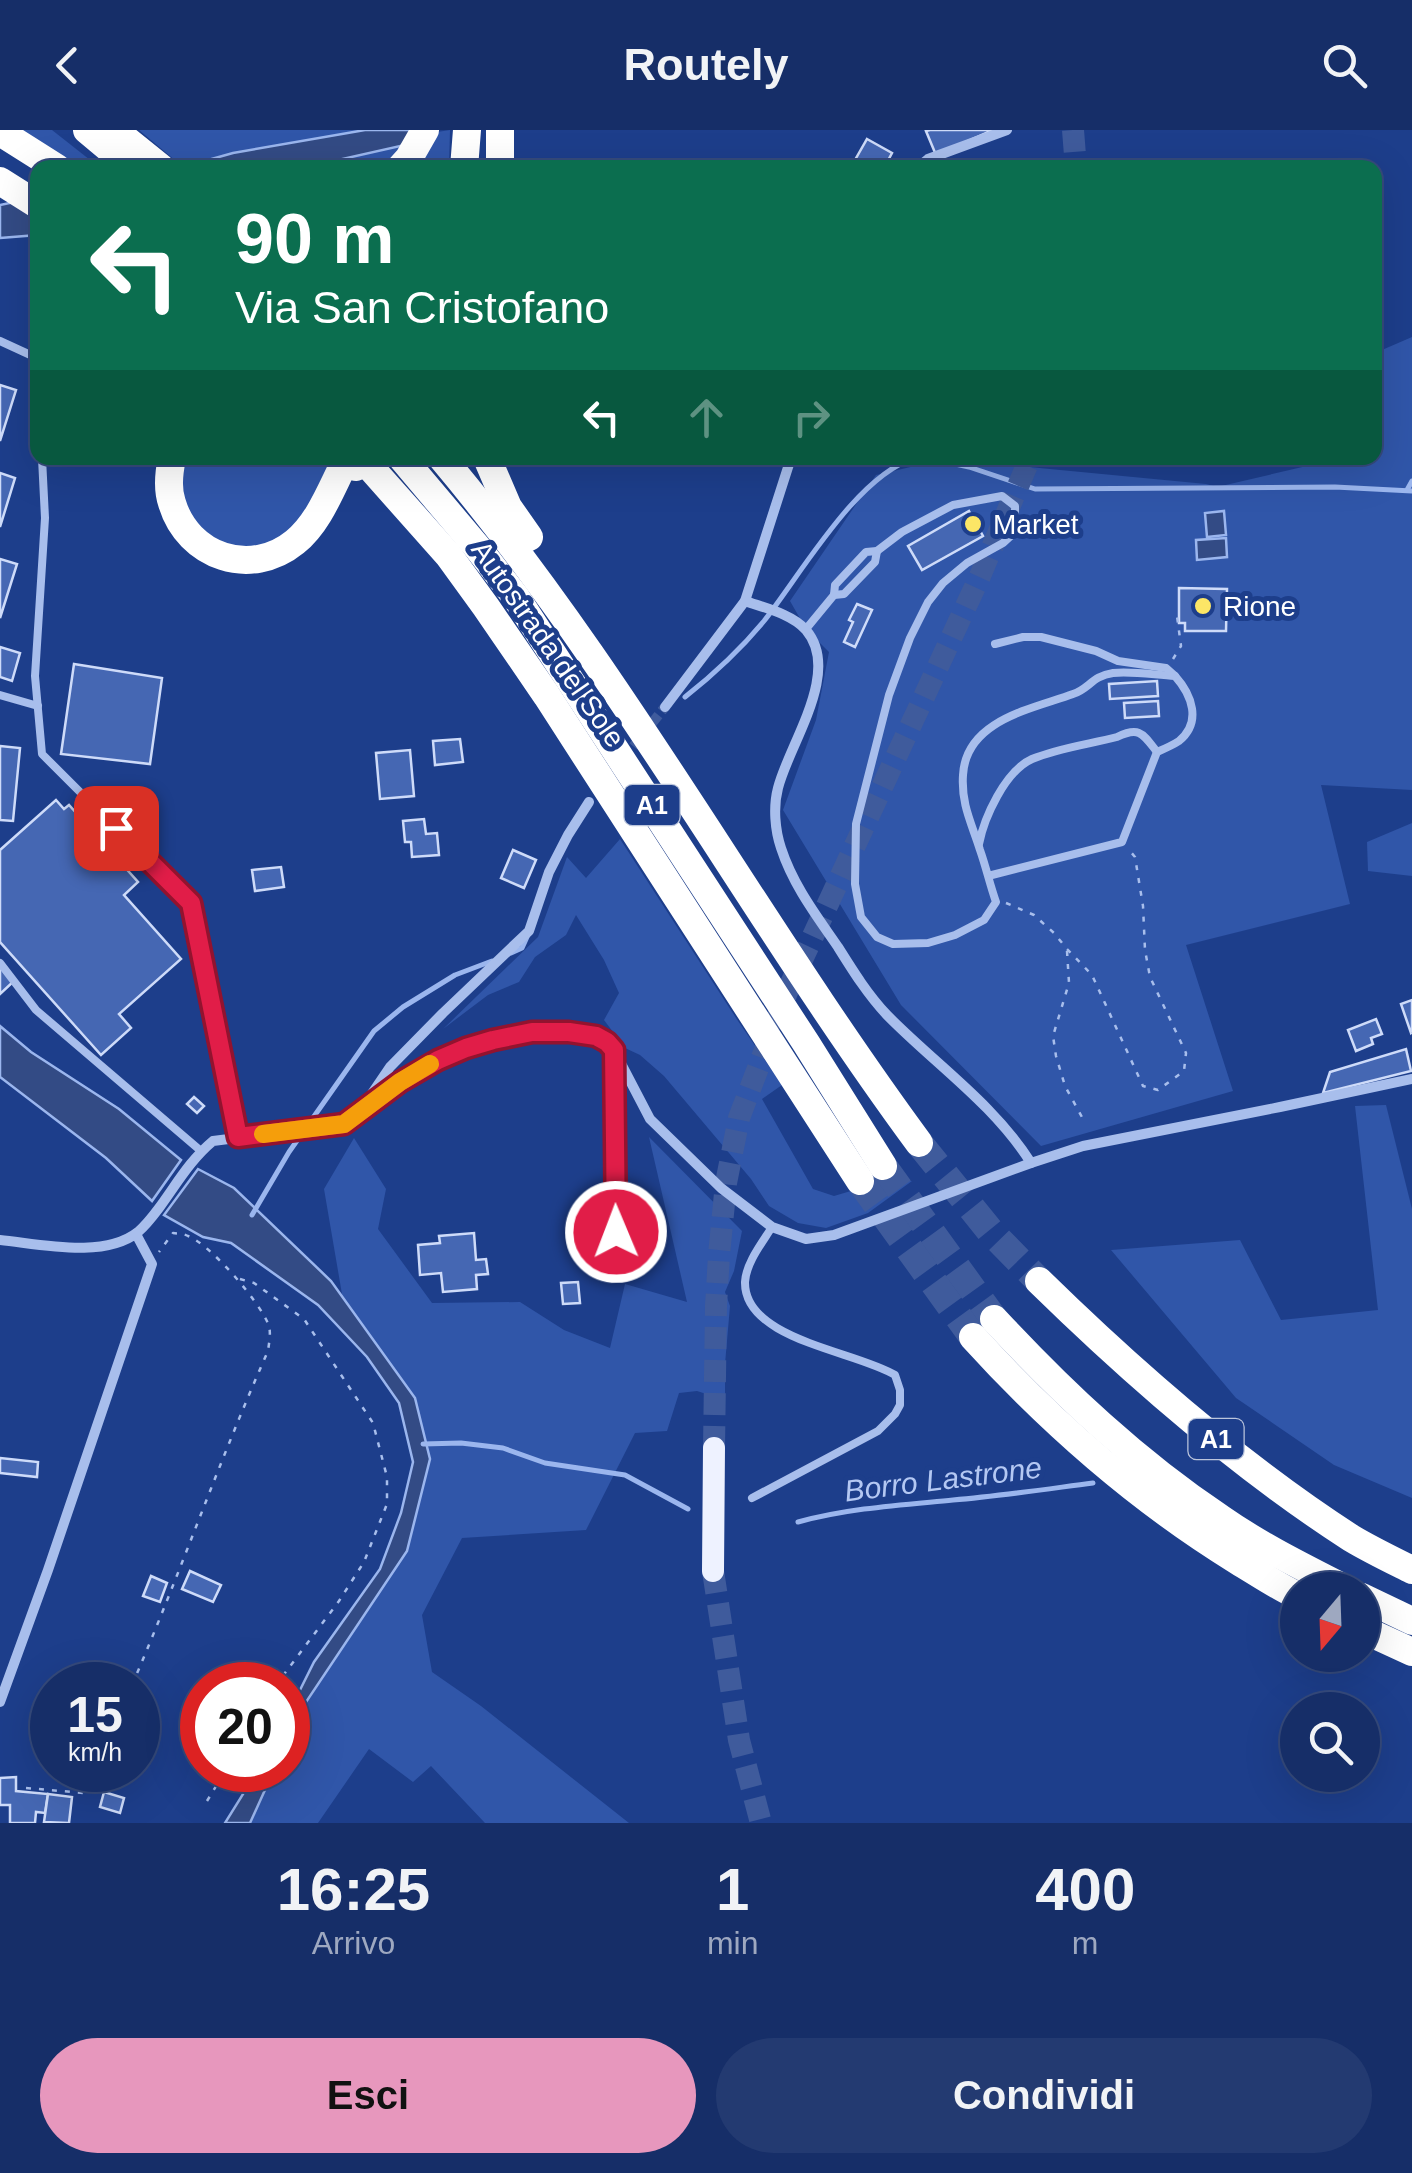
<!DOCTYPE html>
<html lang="it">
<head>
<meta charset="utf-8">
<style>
  body { margin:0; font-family:Helvetica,sans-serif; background:#233a71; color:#f1f3f6; height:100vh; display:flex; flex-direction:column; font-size:38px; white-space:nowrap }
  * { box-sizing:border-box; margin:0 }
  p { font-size:32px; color:#9ea8c0 }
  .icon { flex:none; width:55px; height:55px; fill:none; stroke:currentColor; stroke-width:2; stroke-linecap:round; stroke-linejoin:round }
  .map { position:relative; height:1693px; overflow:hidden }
  .sheet { display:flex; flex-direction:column; background:#162e68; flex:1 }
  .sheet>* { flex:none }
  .banner { position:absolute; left:30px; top:30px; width:1352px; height:305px; border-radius:20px; box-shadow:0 10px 40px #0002,0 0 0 2px #354a7c; background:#0b6e4f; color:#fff; overflow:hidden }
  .needle { width:65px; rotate:199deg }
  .controls { position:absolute; left:1280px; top:1442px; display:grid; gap:20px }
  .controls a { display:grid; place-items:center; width:100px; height:100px; border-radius:50%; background:#162e68; box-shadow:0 10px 40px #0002,0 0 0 2px #354a7c; font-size:50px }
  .speed { position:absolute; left:30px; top:1532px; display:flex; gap:20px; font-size:50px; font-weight:700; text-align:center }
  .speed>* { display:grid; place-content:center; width:130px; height:130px; border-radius:50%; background:#162e68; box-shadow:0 10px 40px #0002,0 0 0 2px #354a7c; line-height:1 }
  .speed small { font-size:25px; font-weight:400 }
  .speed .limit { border:15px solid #d22; background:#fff; color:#111 }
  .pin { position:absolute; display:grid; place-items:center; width:85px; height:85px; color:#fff; margin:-42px; border-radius:20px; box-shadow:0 5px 15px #0006 }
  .me { position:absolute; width:110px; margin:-55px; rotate:359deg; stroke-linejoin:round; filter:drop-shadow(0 0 8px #0008) }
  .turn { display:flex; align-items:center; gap:35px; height:210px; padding:0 40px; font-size:45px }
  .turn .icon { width:130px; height:130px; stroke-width:2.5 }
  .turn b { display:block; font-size:70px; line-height:85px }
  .lanes { display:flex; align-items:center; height:95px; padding:0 40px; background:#0003; justify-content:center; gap:50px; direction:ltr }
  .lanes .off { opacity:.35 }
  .eta { display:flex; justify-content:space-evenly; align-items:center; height:170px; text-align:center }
  .eta b { font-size:60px; font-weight:600; line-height:70px }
  .cta { display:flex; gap:20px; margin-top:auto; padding:20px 40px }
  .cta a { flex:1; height:115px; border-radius:60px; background:#e797bd; color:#111; font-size:40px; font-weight:600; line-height:115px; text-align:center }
  .cta a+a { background:#233a71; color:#f1f3f6 }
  header { display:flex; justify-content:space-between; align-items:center; height:130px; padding:0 40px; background:#162e68; font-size:45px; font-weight:600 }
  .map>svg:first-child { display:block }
</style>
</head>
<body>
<header><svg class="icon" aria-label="back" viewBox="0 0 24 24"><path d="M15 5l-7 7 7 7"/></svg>Routely<svg class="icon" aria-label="search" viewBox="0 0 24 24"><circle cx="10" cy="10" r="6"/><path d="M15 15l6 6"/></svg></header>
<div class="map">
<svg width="1412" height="1693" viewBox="0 0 1412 1693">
  <rect width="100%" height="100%" fill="#1d3e8b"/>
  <g fill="#3056a9">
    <polygon points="13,0 52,0 99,37 75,37"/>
    <polygon points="139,0 365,0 233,23 183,37"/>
    <polygon points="450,0 449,37 418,38 437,2"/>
    <polygon points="405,15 387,37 307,38"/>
    <polygon points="1412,207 1412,660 1321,655 1350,774 1186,815 1233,961 1041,1016 901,875 783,680 816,590 829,522 806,499 790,471 876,345 945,329 1206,354 1217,357 1311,335 1312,328 1375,328 1375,223"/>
    <path d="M187,328H333C316,363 292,425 244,419C229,418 212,408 198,403C188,378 168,351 187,328Z"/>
    <polygon points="1412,693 1412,746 1368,741 1367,712"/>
    <polygon points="620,709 736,888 782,955 762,969 813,1059 834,1066 881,1052 912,1051 868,1083 826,1098 798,1093 769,1076 751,1049 664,946 640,925 625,918 604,890 619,863 604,830 576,785 566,805 535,827 519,852 488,865 443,899 538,807 567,727 586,748"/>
    <polygon points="1386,975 1412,1079 1412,1368 1334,1335 1236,1268 1111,1120 1240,1110 1281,1190 1378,1180 1355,976"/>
    <polygon points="649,1007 742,1101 734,1141 725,1162 730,1176 725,1234 725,1270 697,1261 679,1263 667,1301 635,1303 586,1400 462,1408 422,1485 432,1542 481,1576 629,1693 485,1693 431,1636 413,1652 369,1619 318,1693 250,1693 274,1640 288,1640 288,1610 302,1578 353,1501 430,1330 415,1268 343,1170 324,1059 354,1008 386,1059 378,1099 432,1173 520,1172 564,1200 610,1218 625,1154 687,1172"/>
  </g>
  <g fill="#334b85" stroke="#9bb6ee" stroke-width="2.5">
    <polygon points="365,0 414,0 405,15 307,37 183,37 233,23"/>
    <polygon points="19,71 37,82 37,105 0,108 0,75"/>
    <polygon points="1224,381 1226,405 1207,407 1205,383"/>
    <polygon points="1226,408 1227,427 1197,430 1196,410"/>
    <polygon points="0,896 31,922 119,979 181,1030 152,1071 106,1028 0,947"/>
    <polygon points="198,1039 234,1058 331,1151 415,1268 430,1329 407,1421 302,1578 288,1610 288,1584 314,1532 380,1439 401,1383 413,1332 399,1273 367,1227 318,1175 231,1113 203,1107 164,1085"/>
    <polygon points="258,1640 274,1640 250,1693 225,1693"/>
  </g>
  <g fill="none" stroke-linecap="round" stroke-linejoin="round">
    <g stroke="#9bb6ee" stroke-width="5">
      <polyline points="928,328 969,337 1035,359 1335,357 1412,361"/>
      <polyline points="1407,360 1412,351"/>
      <path d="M685,567C714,544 740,520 764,491C801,444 857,345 915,328"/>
      <polyline points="511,823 522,818 527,807"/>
      <polyline points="252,1085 289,1022 374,901 403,877 455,845 492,831"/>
      <polyline points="423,1314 461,1313 503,1318 545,1333 625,1345 688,1379"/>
      <path d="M798,1392C850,1378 901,1375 953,1370C1000,1366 1047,1359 1093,1353"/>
    </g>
  </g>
  <g fill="#4567b3" stroke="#cedbf9" stroke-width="2.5">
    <polygon points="930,0 993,0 936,25 926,1"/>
    <polygon points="867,9 892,23 884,38 851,37"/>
    <polygon points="0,255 16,260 0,311"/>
    <polygon points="0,343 15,348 0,397"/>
    <polygon points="969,381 983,406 922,440 908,416"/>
    <polygon points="0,429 17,434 0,488"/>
    <polygon points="1179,458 1227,459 1226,501 1185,501 1185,493 1179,493"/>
    <polygon points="857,474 872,480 855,517 844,512 853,492 849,490"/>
    <polygon points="0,517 20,523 12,551 0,547"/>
    <polygon points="74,534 162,548 150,634 61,624"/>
    <polygon points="1157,551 1158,566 1110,569 1109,554"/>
    <polygon points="1158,571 1159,586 1125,588 1124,573"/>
    <polygon points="460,609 463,632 435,635 433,611"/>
    <polygon points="0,616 20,618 13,691 0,690"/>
    <polygon points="410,620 414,666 380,669 376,623"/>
    <polygon points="56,670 64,679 69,675 138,752 124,765 181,829 119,884 131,898 101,925 0,812 0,720"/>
    <polygon points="424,689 426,704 437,703 439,725 412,727 411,712 405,712 403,691"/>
    <polygon points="513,720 536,730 524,758 501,748"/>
    <polygon points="281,737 284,757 255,761 252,740"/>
    <polygon points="0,836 14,851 0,864"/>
    <polygon points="1412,870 1412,902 1411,903 1401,874"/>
    <polygon points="1376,889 1382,904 1371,908 1373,914 1356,921 1348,900"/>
    <polygon points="1406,919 1411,941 1323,963 1330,942"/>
    <polygon points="194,967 204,976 197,983 187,974"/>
    <polygon points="474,1103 476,1130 486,1129 488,1144 476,1145 477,1159 443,1162 441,1143 420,1145 418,1115 440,1113 439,1106"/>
    <polygon points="578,1152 580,1173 563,1174 561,1153"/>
    <polygon points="0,1328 38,1332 37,1347 0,1343"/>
    <polygon points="190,1441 221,1455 213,1472 182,1459"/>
    <polygon points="151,1446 167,1453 160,1472 143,1466"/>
    <polygon points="16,1647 16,1661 48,1664 45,1683 36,1682 35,1693 10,1693 10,1675 0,1675 0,1648"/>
    <polygon points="104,1662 124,1668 120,1683 100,1677"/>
    <polygon points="48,1664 72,1667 69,1693 44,1692"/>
  </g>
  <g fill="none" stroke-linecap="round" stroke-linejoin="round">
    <polyline stroke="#3f5b9c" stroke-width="10" stroke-dasharray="10 5" stroke-linecap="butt" points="624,628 665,577"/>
    <g stroke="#3f5b9c" stroke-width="22" stroke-dasharray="22 11" stroke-linecap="butt">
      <polyline points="1073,0 1076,38"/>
      <polyline points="714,1318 716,1176 719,1125 726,1053 739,988 787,862 980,446 1030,328"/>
      <polyline points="713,1441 739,1610 761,1693"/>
    </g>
    <g stroke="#3f5b9c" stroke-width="28" stroke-dasharray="28 14" stroke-linecap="butt">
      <polyline points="919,1013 991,1102 1039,1151"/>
      <polyline points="883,1036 994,1189"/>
      <polyline points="860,1051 973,1207"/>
    </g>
    <g stroke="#a8beec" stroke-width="2.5" stroke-dasharray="5 8" stroke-linecap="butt">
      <polyline points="1173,529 1181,516 1177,486"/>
      <polyline points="1006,773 1034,785 1054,803 1067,819 1092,845 1143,956 1158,960 1184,941 1186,923 1150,847 1145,820 1143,776 1135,727 1130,721"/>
      <polyline points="1067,821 1069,853 1053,906 1056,926 1065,956 1083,989"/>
      <polyline points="240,1149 254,1153 304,1189 373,1293 387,1347 387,1374 364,1432 339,1471 276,1555"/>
      <path d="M132,1555C180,1444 219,1331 268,1221C269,1213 271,1204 269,1196C261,1173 211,1115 188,1106C182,1103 180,1104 173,1103L159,1122"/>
      <polyline points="26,1658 84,1663 95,1640"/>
      <polyline points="207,1671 226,1640"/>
    </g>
    <g stroke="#a8beec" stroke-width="8">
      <polyline points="0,211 37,228 38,244"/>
      <polyline points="42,328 45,388 35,546 42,624 191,773 238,1007"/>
      <polyline points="834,465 844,464 875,432 877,421"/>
      <path d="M806,499L834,465L835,455L866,422L877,421L902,402L953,375L1002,366L1015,376V402L1003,413L967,433L943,453L928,472L910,508L889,565L856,694L855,754L861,787L877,807L893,814L928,813L955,805L984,790L996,772C990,755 986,737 980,720C972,694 961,675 963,645C966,590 1032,579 1073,564C1089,559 1092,546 1113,543C1133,541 1155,545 1175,546C1192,565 1202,592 1179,611C1173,615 1164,619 1157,622L1122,712L988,746"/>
      <polyline points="995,514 1023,507 1041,507 1096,521 1118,531 1166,538 1175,546"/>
      <polyline points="0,565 38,576"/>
      <path d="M979,714C984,688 1005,641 1032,629C1058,618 1090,614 1117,607C1140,596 1143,604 1157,622"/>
      <polyline points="0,833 36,880 201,1021"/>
      <polyline points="614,923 617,1139"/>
      <path d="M752,1368L878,1301L895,1284L900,1275V1260L895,1245C856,1221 744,1210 745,1152C746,1133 762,1113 772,1097"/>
    </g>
    <g stroke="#a8beec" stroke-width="10">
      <polyline points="917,38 928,29 1007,0"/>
      <path d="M745,471C765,478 792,484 806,500C842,542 789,614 778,658C773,677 775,700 781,718C793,755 816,785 838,817C853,841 868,865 887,885C935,934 994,974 1031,1033"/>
      <polyline points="665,577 745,471 791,328"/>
      <path d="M358,984C419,938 477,901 557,902C578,903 600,903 614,920L650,989L721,1058L772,1097L806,1109L834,1105L1031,1033L1083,1016L1280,977L1412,949"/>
      <path d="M0,1110C40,1114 104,1129 138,1102C145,1096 153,1086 159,1078C176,1055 190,1030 213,1011L344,994L358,984L390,937L443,883L529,801L549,742L568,705L589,672"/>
      <polyline points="0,1572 48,1440 152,1134 136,1104"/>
    </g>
    <polyline stroke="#eef2ff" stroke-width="22" points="713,1441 714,1318"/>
    <g stroke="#fff" stroke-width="28">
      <polyline points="87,0 124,31"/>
      <polyline points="114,0 161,38"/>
      <polyline points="500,0 500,38"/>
      <polyline points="0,2 57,38"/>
      <polyline points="400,38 409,28 425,0"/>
      <polyline points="464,38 467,0"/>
      <polyline points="0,51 38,75"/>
      <path d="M172,328C169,342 167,359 172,373C188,427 251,448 295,412C320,392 332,356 347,328"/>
      <polyline points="362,328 449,426 486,477 547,566 860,1051"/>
      <polyline points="402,328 477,417 515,466 806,913 883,1036"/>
      <path d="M442,328C621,541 754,789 919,1013"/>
      <polyline points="487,328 508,377 529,407"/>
      <path d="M1039,1151C1135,1245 1238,1335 1351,1408C1371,1420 1392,1430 1412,1440"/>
      <path d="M994,1189C1063,1263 1136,1332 1220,1388C1260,1416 1305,1438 1348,1460"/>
      <path d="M973,1207C1051,1293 1139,1370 1238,1431C1258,1443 1277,1456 1298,1466"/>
      <polyline points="1362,1467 1412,1491"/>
      <polyline points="1362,1499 1412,1522"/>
    </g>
    <polyline stroke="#fff" stroke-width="28" points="346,328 356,337"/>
  </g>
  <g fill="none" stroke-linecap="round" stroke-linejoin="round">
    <g stroke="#92132f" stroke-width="25">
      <polyline id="route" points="116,698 191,773 238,1007 344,994 400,952 438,930 466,918 493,910 532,902 569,902 596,906 607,912 614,920 616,1102"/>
    </g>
    <use href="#route" stroke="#e11d48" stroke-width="18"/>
    <polyline stroke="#f59e0b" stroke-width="18" points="263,1004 344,994 400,952 430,934"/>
  </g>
  <g fill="#fce666" stroke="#1d3e8b" stroke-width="4">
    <circle cx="973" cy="394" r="10"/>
    <circle cx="1203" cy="476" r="10"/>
  </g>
  <g text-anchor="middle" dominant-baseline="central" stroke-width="10" stroke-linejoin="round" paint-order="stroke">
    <g fill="#1d3e8b" stroke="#bbc5dc" stroke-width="2.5">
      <rect x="624.5" y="655" width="55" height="40" rx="8"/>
      <rect x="1188.5" y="1289" width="55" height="40" rx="8"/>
    </g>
    <g font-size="25" font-weight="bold" fill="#fff">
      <text x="652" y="675">A1</text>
      <text x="1216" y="1309">A1</text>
    </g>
    <g font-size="28" fill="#fff" stroke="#1d3e8b" text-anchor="start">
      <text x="993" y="394">Market</text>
      <text x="1223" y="476">Rione</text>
    </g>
    <g font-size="28" fill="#fff" stroke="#1d3e8b">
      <text transform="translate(548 514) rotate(55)">Autostrada del Sole</text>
    </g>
    <g font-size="30" font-style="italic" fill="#b4c8f3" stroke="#1d3e8b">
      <text transform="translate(943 1349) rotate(-7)">Borro Lastrone</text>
    </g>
  </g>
</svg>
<div class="controls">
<a><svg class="needle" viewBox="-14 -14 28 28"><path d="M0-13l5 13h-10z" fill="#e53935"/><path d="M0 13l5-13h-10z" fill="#9ea8c0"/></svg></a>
<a><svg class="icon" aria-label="search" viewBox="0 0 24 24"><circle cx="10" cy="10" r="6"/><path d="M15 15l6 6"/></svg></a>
</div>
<div class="speed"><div>15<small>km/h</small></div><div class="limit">20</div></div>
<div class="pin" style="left:116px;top:698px;background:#d93025"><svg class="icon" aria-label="arrive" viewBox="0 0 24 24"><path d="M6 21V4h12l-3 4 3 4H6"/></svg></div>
<svg class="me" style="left:616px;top:1102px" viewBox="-20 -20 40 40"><circle r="17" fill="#e11d48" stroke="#fff" stroke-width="3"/><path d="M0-11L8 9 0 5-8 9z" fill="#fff"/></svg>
<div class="banner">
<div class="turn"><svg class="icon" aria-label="left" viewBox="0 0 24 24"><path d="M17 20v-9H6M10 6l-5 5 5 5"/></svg><div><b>90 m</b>Via San Cristofano</div></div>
<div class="lanes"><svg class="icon" aria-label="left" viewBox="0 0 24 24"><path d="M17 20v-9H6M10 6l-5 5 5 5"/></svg><svg class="icon off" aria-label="ahead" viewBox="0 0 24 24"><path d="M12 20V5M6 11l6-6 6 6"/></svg><svg class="icon off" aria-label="right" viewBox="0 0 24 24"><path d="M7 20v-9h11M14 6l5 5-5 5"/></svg></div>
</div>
</div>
<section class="sheet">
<div class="eta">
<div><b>16:25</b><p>Arrivo</p></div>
<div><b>1</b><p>min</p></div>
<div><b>400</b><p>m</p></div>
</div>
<div class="cta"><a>Esci</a><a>Condividi</a></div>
</section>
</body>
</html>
